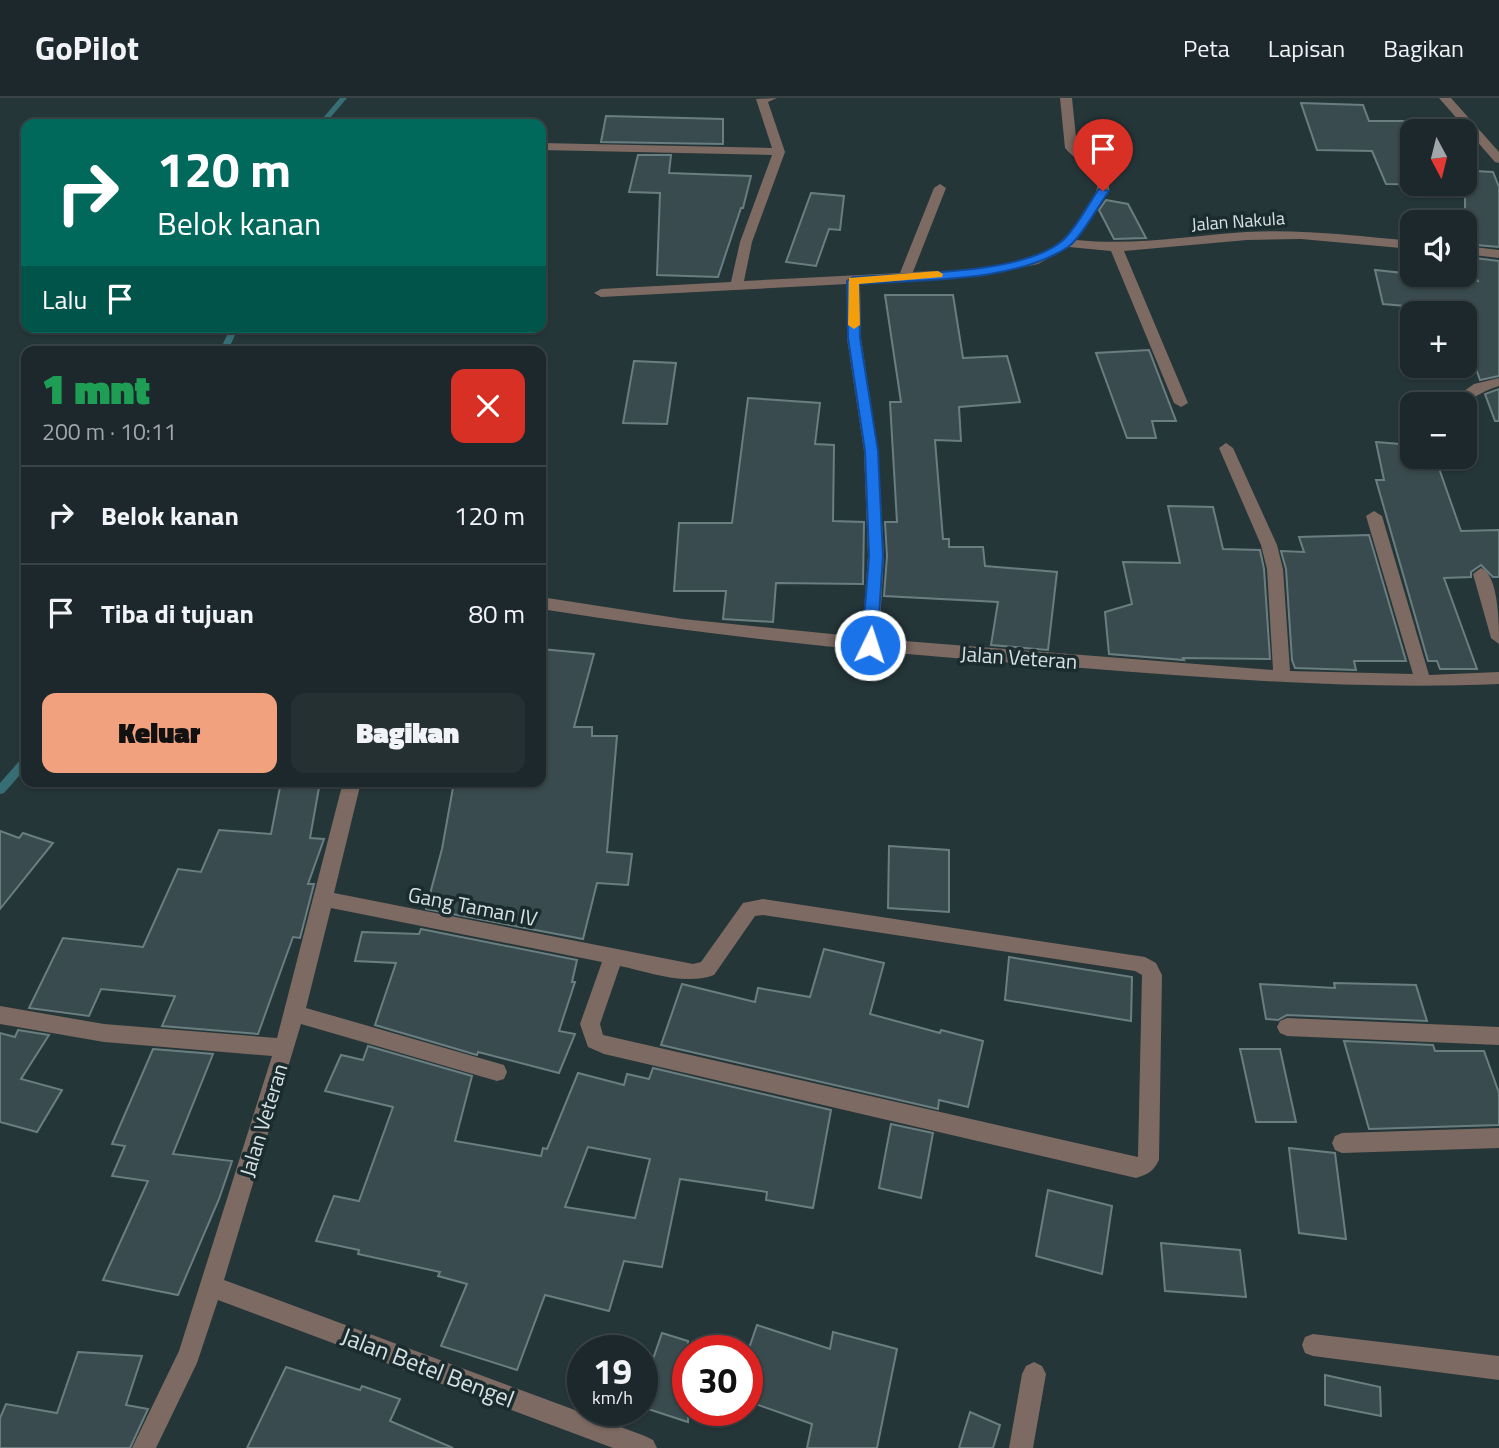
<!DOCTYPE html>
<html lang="id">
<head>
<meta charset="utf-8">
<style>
  body { margin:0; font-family:"Titillium Web",sans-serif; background:#253033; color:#f1f3f6; height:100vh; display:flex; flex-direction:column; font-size:26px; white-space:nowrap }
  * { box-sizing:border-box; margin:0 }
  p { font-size:23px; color:#a0a6a9 }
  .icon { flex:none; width:38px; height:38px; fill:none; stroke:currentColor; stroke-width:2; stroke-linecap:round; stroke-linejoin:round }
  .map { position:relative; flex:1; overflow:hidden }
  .side { position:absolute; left:21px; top:248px; width:525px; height:441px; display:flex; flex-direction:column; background:#1c282b; border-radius:14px; box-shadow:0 2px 5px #0004,0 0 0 2px #3a4447 }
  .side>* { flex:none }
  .guide { position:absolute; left:21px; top:21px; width:525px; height:214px; border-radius:14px; box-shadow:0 2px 5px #0004,0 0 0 2px #3a4447; background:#00695c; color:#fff; overflow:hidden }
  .needle { width:46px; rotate:173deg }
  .buttons { position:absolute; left:1400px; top:21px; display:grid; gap:14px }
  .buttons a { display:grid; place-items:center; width:77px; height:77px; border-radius:14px; background:#1c282b; box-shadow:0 2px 5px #0004,0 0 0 2px #3a4447; font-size:35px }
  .speed { position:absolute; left:567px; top:1237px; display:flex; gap:14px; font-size:35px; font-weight:700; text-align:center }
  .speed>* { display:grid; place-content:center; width:91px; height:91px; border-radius:50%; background:#1c282b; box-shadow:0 2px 5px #0004,0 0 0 2px #3a4447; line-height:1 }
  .speed small { font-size:18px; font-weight:400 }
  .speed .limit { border:10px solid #d22; background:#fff; color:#111 }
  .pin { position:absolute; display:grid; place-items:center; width:60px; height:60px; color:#fff; margin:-72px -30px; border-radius:50% 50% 50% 0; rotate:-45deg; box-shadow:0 0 7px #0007 }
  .pin .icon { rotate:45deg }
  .me { position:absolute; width:77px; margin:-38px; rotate:4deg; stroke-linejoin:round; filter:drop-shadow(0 0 5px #0008) }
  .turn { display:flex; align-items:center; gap:24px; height:147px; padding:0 21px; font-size:32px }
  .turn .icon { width:91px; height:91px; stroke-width:2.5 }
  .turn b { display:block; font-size:49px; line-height:60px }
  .then { display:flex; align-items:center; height:66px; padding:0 21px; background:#0003; gap:14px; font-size:26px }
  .round { display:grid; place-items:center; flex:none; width:74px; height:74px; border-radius:14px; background:#253033 }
  .overview { display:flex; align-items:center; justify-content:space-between; height:119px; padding:0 21px }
  h1 { font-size:42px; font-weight:800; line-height:52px; color:#1e9e55 }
  .primary-button { display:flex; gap:14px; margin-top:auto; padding:14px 21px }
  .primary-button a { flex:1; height:80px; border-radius:14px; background:#f2a17e; color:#111; font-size:28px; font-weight:800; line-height:80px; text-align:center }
  .primary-button a+a { background:#253033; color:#f1f3f6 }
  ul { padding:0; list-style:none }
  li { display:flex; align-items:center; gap:21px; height:98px; padding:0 21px; border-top:2px solid #3a4447 }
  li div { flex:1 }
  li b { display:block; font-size:26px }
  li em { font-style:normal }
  header { display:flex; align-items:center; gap:42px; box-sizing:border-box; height:98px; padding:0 35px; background:#1c282b; border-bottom:2px solid #3a4447 }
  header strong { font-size:33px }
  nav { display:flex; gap:38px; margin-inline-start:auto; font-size:24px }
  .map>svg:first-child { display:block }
</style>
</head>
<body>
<header>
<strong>GoPilot</strong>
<nav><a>Peta</a><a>Lapisan</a><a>Bagikan</a></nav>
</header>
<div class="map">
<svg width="1499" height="1350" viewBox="0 0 1499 1350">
  <rect width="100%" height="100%" fill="#253639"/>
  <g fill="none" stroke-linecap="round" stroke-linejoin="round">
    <g fill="#376e75" fill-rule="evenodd">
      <polygon points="340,0 347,0 325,26 318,26"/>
      <polygon points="231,229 239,229 227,254 219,254"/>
      <polygon points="26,659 26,670 4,695 0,696 0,685 22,660"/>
    </g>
  </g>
  <g fill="#394b4e" stroke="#6a7e80" stroke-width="2" fill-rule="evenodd">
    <polygon points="1301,5 1363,7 1369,23 1451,23 1456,33 1412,33 1412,86 1465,86 1465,52 1475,73 1493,74 1499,89 1499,149 1465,146 1465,87 1386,86 1372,53 1317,52"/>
    <polygon points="606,18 723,21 723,46 601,44"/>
    <polygon points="638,57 671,57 669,75 751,78 743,110 741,110 718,179 657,177 660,95 629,94"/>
    <polygon points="811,95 844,98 840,132 829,131 816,168 786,164"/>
    <polygon points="1106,102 1128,106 1146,140 1114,141 1099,112"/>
    <polygon points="1467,159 1499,163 1499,278 1480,282 1465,239 1465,215 1456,215 1452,212 1383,206 1375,172 1478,183"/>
    <polygon points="885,197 953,197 963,260 1007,258 1020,304 959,309 961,343 935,342 943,441 949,441 949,449 983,449 985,468 1057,474 1048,552 991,547 998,504 884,498 887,458 885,424 897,424 890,304 901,304"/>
    <polygon points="1149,252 1176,323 1152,323 1156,340 1127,340 1096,255"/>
    <polygon points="634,263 676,265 667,326 623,325"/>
    <polygon points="1499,291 1499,323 1495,323 1485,296"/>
    <polygon points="748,300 820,305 815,346 834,347 833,423 864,424 863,486 776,485 773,524 723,521 726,493 674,493 679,425 732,425"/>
    <polygon points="1376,344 1412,347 1412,359 1435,359 1461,433 1499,432 1499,479 1493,479 1481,467 1471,474 1471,479 1444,480 1477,571 1440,571 1437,563 1428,563 1376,382 1384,382"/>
    <polygon points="1168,408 1213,409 1223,451 1260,452 1264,471 1270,561 1183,560 1184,562 1109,556 1105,514 1132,506 1123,464 1180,465"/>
    <polygon points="1369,437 1406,563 1354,563 1356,572 1295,570 1292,562 1286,471 1281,453 1304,454 1299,439"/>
    <polygon points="541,551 594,556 574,629 592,629 592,638 617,638 607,754 632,756 628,787 597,785 583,841 426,811 442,751 454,684 541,684"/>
    <polygon points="281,684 320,684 310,740 324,741 308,786 314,786 300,840 293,839 258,936 162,928 175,898 101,891 89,918 29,910 63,840 143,849 178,771 201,774 219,732 271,736"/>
    <polygon points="0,733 19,740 23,735 53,745 0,811"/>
    <polygon points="889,748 949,752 949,814 888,810"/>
    <polygon points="421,831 577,862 572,884 575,884 559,933 575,936 559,975 478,954 477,957 375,927 396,865 355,863 362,834 419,836"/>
    <polygon points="824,851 884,865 870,916 940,935 941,932 983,943 968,1009 939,1002 938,1011 661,947 682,886 755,904 758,890 810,899"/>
    <polygon points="1009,859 1132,879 1131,923 1005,902"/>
    <polygon points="1334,885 1416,887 1427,923 1287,917 1278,922 1266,921 1260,886 1335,890"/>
    <polygon points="18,932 49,937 21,981 62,992 37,1034 0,1024 0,935 15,939"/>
    <polygon points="1344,943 1433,947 1435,953 1484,953 1499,995 1499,1027 1369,1031"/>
    <path d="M368,948L472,978L455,1043L541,1058L543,1050L547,1051L578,975L624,987L627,976L649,981L653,970L831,1012L813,1110L766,1102L767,1094L680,1081L662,1169L624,1163L609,1213L545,1197L517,1272L441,1248L467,1186L438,1178L440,1174L358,1156L359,1152L316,1143L334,1098L359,1103L393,1009L325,993L341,957L363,962ZM588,1049L650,1061L635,1120L565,1109Z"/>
    <polygon points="153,951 213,956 173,1056 232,1063 219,1101 178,1197 103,1182 148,1083 112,1078 125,1048 112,1046"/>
    <polygon points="1240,951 1280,951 1296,1024 1256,1024"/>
    <polygon points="891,1026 933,1035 921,1100 879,1090"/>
    <polygon points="1289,1050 1335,1055 1346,1141 1299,1135"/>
    <polygon points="1048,1092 1112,1108 1102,1176 1036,1158"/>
    <polygon points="1161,1145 1240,1152 1246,1199 1165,1193"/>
    <polygon points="757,1227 830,1251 833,1234 897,1251 877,1350 807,1350 812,1326 747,1303 747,1256"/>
    <polygon points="662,1235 688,1243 688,1324 642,1309 642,1293"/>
    <polygon points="78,1254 142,1258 126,1307 148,1311 130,1350 0,1350 0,1320 6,1306 57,1315"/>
    <polygon points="286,1269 360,1292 362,1288 400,1301 390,1323 453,1350 247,1350"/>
    <polygon points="1325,1277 1380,1289 1381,1318 1325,1307"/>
    <polygon points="970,1314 1000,1327 993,1350 959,1350"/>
  </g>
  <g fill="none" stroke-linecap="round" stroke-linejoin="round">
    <g fill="#7d6a62" fill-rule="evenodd">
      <path d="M777,0L768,4L785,54L752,144L744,183L900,175L934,90L940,86L946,90L913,174C959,172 1022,176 1060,144C1071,135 1078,122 1086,110C1092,101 1101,91 1096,80C1090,68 1074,61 1065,50L1060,0H1072L1077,49C1090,62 1111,72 1109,93L1076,142C1135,148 1188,138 1246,134C1302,131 1357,138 1412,143V151L1301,141L1247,142L1124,153L1188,305L1181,309L1174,305L1111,153L1069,149L1038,166L996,175L860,185L861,240L878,353L884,458L879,541L1273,572L1267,471L1261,447L1219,350L1226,345L1233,350L1277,447L1283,471L1290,573L1413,576L1366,418L1374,413L1382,418L1429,577L1499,574V586C1359,592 1221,581 1082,570C901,557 720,540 541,511V499L683,521L862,539L868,458L864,353L847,240V186L601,199L594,195L601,191L731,184L740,144L772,57L541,52V45L772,50L756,1Z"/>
      <polygon points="1439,0 1451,0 1499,54 1499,65 1495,64"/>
      <polygon points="1465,148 1499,152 1499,160 1465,156"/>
      <path d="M1499,280V288C1484,292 1474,301 1460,305L1453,301L1474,286Z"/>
      <path d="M1481,470C1499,476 1499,529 1499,546L1491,540L1473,476Z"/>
      <path d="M343,684H361L334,795L693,866L701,864L743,805L763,801L1145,859L1156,865L1162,877L1159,1062C1153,1074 1148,1076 1136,1080L604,956L588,949L580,926L602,864L331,810L306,910L497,965L504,967L507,974L504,981L497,983L301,926L224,1182L645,1338L653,1342L657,1350H613L218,1202L197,1265L156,1350H132L179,1253L272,958L104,944L0,926V908L104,926L277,940ZM763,817L1135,873L1142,877L1138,1059L603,937L600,926L620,868C649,874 684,888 714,877L755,818Z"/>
      <polygon points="1287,920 1499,929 1499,947 1287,938 1280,935 1277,929 1280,923"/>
      <polygon points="1499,1030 1499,1050 1342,1055 1335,1052 1332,1045 1335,1038 1342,1035"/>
      <polygon points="1313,1236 1499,1258 1499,1282 1313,1258 1305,1255 1302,1247 1305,1239"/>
      <polygon points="1034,1264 1042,1268 1046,1276 1033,1350 1009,1350 1022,1276 1026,1268"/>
    </g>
  </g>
  <path fill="#1a73e8" stroke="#114b97" stroke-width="2" d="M1099,91L1109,93C1098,108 1081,140 1068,149C1013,185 923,181 859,186L860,240L878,353L883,458L877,547L875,551H864L862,547L869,458L865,353L848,240L847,183L853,179C906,175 1021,177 1062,143C1075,132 1089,105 1099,91Z"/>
  <polygon fill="#f59e0b" points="938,173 943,176 942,179 859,186 860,227 854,231 848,227 849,180"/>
  <g text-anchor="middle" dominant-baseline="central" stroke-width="7" stroke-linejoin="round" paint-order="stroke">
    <g font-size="18" fill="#d7e1e3" stroke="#1b2c2f">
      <text transform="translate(1238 123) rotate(-4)">Jalan Nakula</text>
    </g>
    <g font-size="21" fill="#d7e1e3" stroke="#1b2c2f">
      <text transform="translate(1019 559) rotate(4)">Jalan Veteran</text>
      <text transform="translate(473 808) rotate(11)">Gang Taman IV</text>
      <text transform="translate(263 1022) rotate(-73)">Jalan Veteran</text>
    </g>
    <g font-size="24" fill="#d7e1e3" stroke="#1b2c2f">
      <text transform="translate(428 1269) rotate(21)">Jalan Betel Bengel</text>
    </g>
  </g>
</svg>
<div class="buttons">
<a><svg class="needle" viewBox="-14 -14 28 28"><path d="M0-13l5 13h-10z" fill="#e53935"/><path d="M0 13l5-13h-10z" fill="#a0a6a9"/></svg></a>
<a><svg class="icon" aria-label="sound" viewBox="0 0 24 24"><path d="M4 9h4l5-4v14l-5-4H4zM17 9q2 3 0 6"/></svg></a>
<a>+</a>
<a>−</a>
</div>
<div class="speed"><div>19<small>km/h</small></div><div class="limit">30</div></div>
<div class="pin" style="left:1103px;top:93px;background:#d93025"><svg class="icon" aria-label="arrive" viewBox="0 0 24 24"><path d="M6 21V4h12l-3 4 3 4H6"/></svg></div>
<svg class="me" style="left:870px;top:547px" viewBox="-20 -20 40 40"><circle r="17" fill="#1a73e8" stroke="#fff" stroke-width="3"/><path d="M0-11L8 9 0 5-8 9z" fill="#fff"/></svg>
<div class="guide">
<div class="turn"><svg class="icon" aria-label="right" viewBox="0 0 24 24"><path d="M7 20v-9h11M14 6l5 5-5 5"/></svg><div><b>120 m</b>Belok kanan</div></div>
<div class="then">Lalu<svg class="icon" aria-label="arrive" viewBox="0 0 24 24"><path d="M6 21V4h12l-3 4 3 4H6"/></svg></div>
</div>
<section class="side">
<div class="overview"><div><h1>1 mnt</h1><p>200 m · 10:11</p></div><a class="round" style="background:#d93025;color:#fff"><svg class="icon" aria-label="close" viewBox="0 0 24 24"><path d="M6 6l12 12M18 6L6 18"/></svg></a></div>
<ul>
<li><svg class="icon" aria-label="right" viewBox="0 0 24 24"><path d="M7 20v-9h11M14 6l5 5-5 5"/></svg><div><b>Belok kanan</b></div><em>120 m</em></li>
<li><svg class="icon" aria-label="arrive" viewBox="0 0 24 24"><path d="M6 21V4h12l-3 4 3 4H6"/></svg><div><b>Tiba di tujuan</b></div><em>80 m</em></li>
</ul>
<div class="primary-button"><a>Keluar</a><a>Bagikan</a></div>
</section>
</div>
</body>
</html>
